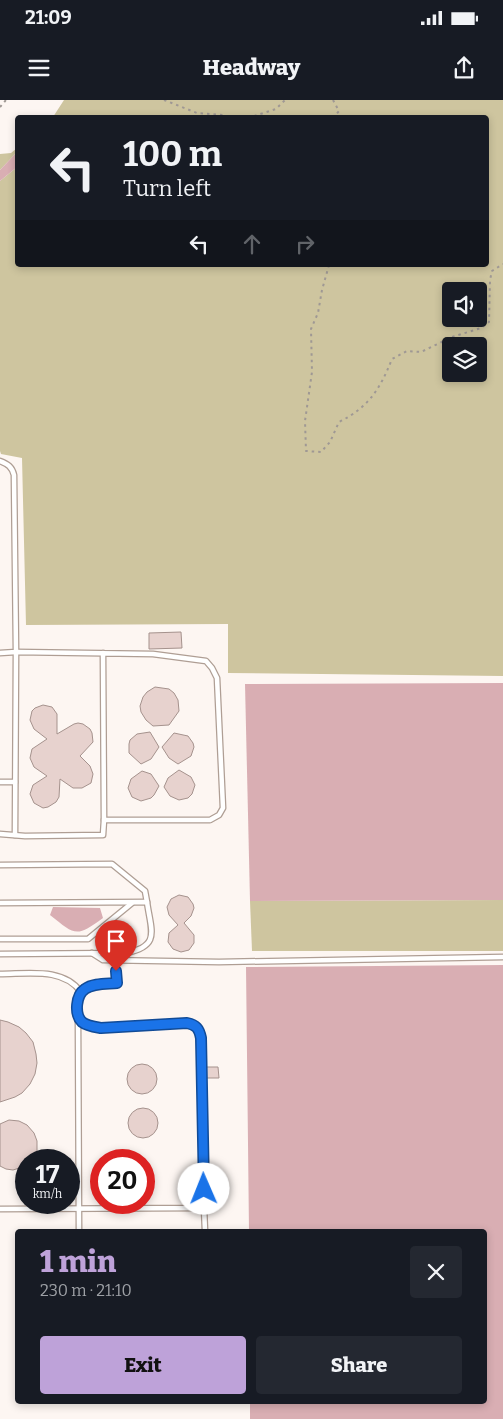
<!DOCTYPE html>
<html lang="en">
<head>
<meta charset="utf-8">
<style>
  body { margin:0; font-family:Bitter,serif; background:#242831; color:#f1f3f6; height:100vh; display:flex; flex-direction:column; font-size:19px; white-space:nowrap }
  * { box-sizing:border-box; margin:0 }
  p { font-size:16px; color:#9ea1a6 }
  .icon { flex:none; width:28px; height:28px; fill:none; stroke:currentColor; stroke-width:2; stroke-linecap:round; stroke-linejoin:round }
  .map { position:relative; flex:1; overflow:hidden }
  .side { position:absolute; left:15px; top:1129px; width:472px; height:175px; display:flex; flex-direction:column; background:#171b24; border-radius:5px; box-shadow:0 2px 8px #0003 }
  .side>* { flex:none }
  .hud { position:absolute; left:15px; top:15px; width:474px; height:152px; border-radius:5px; box-shadow:0 2px 8px #0003; background:#171b24; color:#f1f3f6; overflow:hidden }
  .fabs { position:absolute; left:442px; top:182px; display:grid; gap:10px }
  .fabs a { display:grid; place-items:center; width:45px; height:45px; border-radius:5px; background:#171b24; box-shadow:0 2px 8px #0003; font-size:25px }
  .speed { position:absolute; left:15px; top:1049px; display:flex; gap:10px; font-size:25px; font-weight:700; text-align:center }
  .speed>* { display:grid; place-content:center; width:65px; height:65px; border-radius:50%; background:#171b24; box-shadow:0 2px 8px #0003; line-height:1 }
  .speed small { font-size:12px; font-weight:400 }
  .speed .limit { border:8px solid #d22; background:#fff; color:#111 }
  .pin { position:absolute; display:grid; place-items:center; width:42px; height:42px; color:#fff; margin:-51px -21px; border-radius:50% 50% 50% 0; rotate:-45deg; box-shadow:0 0 5px #0007 }
  .pin .icon { rotate:45deg }
  .me { position:absolute; width:55px; margin:-28px; rotate:359deg; stroke-linejoin:round; filter:drop-shadow(0 0 4px #0008) }
  .turn { display:flex; align-items:center; gap:18px; height:105px; padding:0 25px; font-size:22px }
  .turn .icon { width:65px; height:65px; stroke-width:2.5 }
  .turn b { display:block; font-size:35px; line-height:42px }
  .lanes { display:flex; align-items:center; height:48px; padding:0 25px; background:#0003; justify-content:center; gap:25px; direction:ltr }
  .lanes .off { opacity:.35 }
  .round { display:grid; place-items:center; flex:none; width:52px; height:52px; border-radius:5px; background:#242831 }
  .head { display:flex; align-items:center; justify-content:space-between; height:85px; padding:0 25px }
  h1 { font-size:30px; font-weight:800; line-height:38px; color:#bea2d9 }
  .button { display:flex; gap:10px; margin-top:auto; padding:10px 25px }
  .button a { flex:1; height:58px; border-radius:5px; background:#bea2d9; color:#111; font-size:20px; font-weight:800; line-height:58px; text-align:center }
  .button a+a { background:#242831; color:#f1f3f6 }
  .status { display:flex; justify-content:space-between; align-items:center; height:35px; padding:0 25px; background:#171b24; direction:ltr }
  .status svg { height:14px; fill:currentColor }
  header { display:flex; justify-content:space-between; align-items:center; height:65px; padding:0 25px; background:#171b24; font-size:22px; font-weight:800 }
  .map>svg:first-child { display:block }
</style>
</head>
<body>
<div class="status"><b>21:09</b><svg viewBox="0 0 49 12"><path d="M0 12V9h3v3zM5 12V6h3v6zM10 12V3h3v9zM15 12V0h3v12zM26 1h20v11H26zM47 4h2v5h-2z"/></svg></div>
<header><svg class="icon" aria-label="menu" viewBox="0 0 24 24"><path d="M4 6h16M4 12h16M4 18h16"/></svg>Headway<svg class="icon" aria-label="share" viewBox="0 0 24 24"><path d="M12 15V3M7 8l5-5 5 5M5 13v7h14v-7"/></svg></header>
<div class="map">
<svg width="503" height="1319" viewBox="0 0 503 1319">
  <rect width="100%" height="100%" fill="#fdf6f2"/>
  <g fill="#cec59f" fill-rule="evenodd">
    <path d="M64,0H503V576L228,573V524L26,525L22,358L1,354L0,351V81L17,67L18,165H486V18L53,17ZM451,191H479V219H451ZM451,246H479V274H451Z"/>
    <polygon points="17,48 17,52 0,70 0,54 11,53"/>
    <polygon points="503,800 503,851 252,851 250,801"/>
  </g>
  <g fill="#d9aeb3">
    <polygon points="17,52 17,67 0,81 0,70"/>
    <polygon points="503,583 503,800 250,801 245,584"/>
    <path d="M53,807L100,808L103,818C76,838 75,835 50,815Z"/>
    <polygon points="503,865 503,1319 250,1319 250,1301 485,1301 485,1131 249,1131 246,867"/>
  </g>
  <g fill="#e7d2ce" stroke="#a5928d">
    <polygon points="181,532 182,548 149,549 149,533"/>
    <polygon points="155,587 169,589 174,593 178,600 179,611 169,625 153,626 146,620 141,612 140,606 143,597 147,592"/>
    <polygon points="43,605 52,607 57,614 57,634 74,624 78,623 83,624 90,629 92,633 93,642 80,656 90,666 93,674 91,683 82,688 73,688 60,679 59,697 56,702 48,707 43,708 34,703 30,694 33,685 47,676 34,667 30,658 32,649 47,639 34,629 30,620 32,611 35,608"/>
    <polygon points="150,632 159,647 151,659 141,664 129,653 129,644 130,640 137,634"/>
    <polygon points="174,633 188,636 193,643 194,647 191,656 178,664 169,658 162,647"/>
    <polygon points="179,670 191,677 195,685 192,694 188,698 179,700 170,696 164,687 168,678"/>
    <polygon points="142,671 151,674 159,686 154,695 151,698 141,701 132,697 128,688 131,679"/>
    <polygon points="179,795 188,797 193,804 194,808 191,816 184,823 194,835 194,843 189,850 181,852 173,849 168,842 169,833 178,825 169,815 167,807 171,799"/>
    <polygon points="0,920 8,922 19,927 26,933 33,942 36,954 37,963 35,974 30,984 22,993 15,997 0,1002"/>
    <circle cx="142" cy="979" r="15"/>
    <polygon points="206,967 218,967 219,978 206,978"/>
    <circle cx="143" cy="1023" r="15"/>
    <polygon points="9,1020 19,1021 27,1025 34,1033 37,1041 37,1052 32,1060 26,1060 26,1066 13,1070 6,1069 0,1066 0,1024"/>
  </g>
  <g fill="none" stroke-linecap="round" stroke-linejoin="round">
    <g stroke="#af9e94" stroke-width="7">
      <g id="lane">
        <path d="M0,361C8,364 12,367 14,375L16,552L0,553"/>
        <polyline points="0,682 15,682"/>
        <polyline points="0,734 25,736 103,735 104,720"/>
        <polyline points="15,735 16,552 153,554 206,561 212,568 217,578 223,708 219,715 210,720 104,720 103,553"/>
        <polyline points="0,765 112,764 145,791 147,802"/>
        <path d="M0,803L147,802C151,831 161,846 126,853L0,854"/>
        <polyline points="0,839 88,839 132,803"/>
        <polyline points="92,853 103,860 219,862 503,857"/>
        <path d="M0,874C28,874 63,867 81,892"/>
        <polyline points="78,915 79,1131"/>
        <polyline points="204,1108 205,1131"/>
        <path d="M0,1109L204,1108L201,938C199,928 196,925 187,923L101,928C95,927 87,926 82,921C73,911 77,895 86,887L117,883L116,860"/>
      </g>
    </g>
    <g stroke="#9f9894" stroke-width="2" stroke-dasharray="2.5 4" stroke-linecap="butt">
      <polyline points="164,0 197,13 223,15 230,18"/>
      <polyline points="333,0 339,11 333,18"/>
      <polyline points="0,7 6,0"/>
      <polyline points="248,18 276,9 285,0"/>
      <path d="M329,165L322,190L318,213L311,229L312,272L305,321L306,351L321,352L330,342L339,322C369,307 380,289 392,259L407,251L421,252L452,237L481,228L489,222L490,180L492,171L503,164"/>
    </g>
    <use href="#lane" stroke="#fff" stroke-width="4.5"/>
  </g>
  <g fill="none" stroke-linecap="round" stroke-linejoin="round">
    <g stroke="#114b97" stroke-width="12">
      <path id="route" d="M116,871L117,883C107,884 93,883 85,889C76,895 74,914 82,922C87,926 95,927 101,928L187,923C196,925 199,928 201,938L204,1089"/>
    </g>
    <use href="#route" stroke="#1a73e8" stroke-width="9"/>
  </g>
</svg>
<div class="fabs">
<a><svg class="icon" aria-label="sound" viewBox="0 0 24 24"><path d="M4 9h4l5-4v14l-5-4H4zM17 9q2 3 0 6"/></svg></a>
<a><svg class="icon" aria-label="layers" viewBox="0 0 24 24"><path d="M12 4l9 5-9 5-9-5zM3 14l9 5 9-5"/></svg></a>
</div>
<div class="speed"><div>17<small>km/h</small></div><div class="limit">20</div></div>
<div class="pin" style="left:116px;top:871px;background:#d93025"><svg class="icon" aria-label="arrive" viewBox="0 0 24 24"><path d="M6 21V4h12l-3 4 3 4H6"/></svg></div>
<svg class="me" style="left:204px;top:1089px" viewBox="-20 -20 40 40"><circle r="19" fill="#fff"/><path d="M0-13L10 11 0 6-10 11z" fill="#1a73e8"/></svg>
<div class="hud">
<div class="turn"><svg class="icon" aria-label="left" viewBox="0 0 24 24"><path d="M17 20v-9H6M10 6l-5 5 5 5"/></svg><div><b>100 m</b>Turn left</div></div>
<div class="lanes"><svg class="icon" aria-label="left" viewBox="0 0 24 24"><path d="M17 20v-9H6M10 6l-5 5 5 5"/></svg><svg class="icon off" aria-label="ahead" viewBox="0 0 24 24"><path d="M12 20V5M6 11l6-6 6 6"/></svg><svg class="icon off" aria-label="right" viewBox="0 0 24 24"><path d="M7 20v-9h11M14 6l5 5-5 5"/></svg></div>
</div>
<section class="side">
<div class="head"><div><h1>1 min</h1><p>230 m · 21:10</p></div><a class="round"><svg class="icon" aria-label="close" viewBox="0 0 24 24"><path d="M6 6l12 12M18 6L6 18"/></svg></a></div>
<div class="button"><a>Exit</a><a>Share</a></div>
</section>
</div>
</body>
</html>
